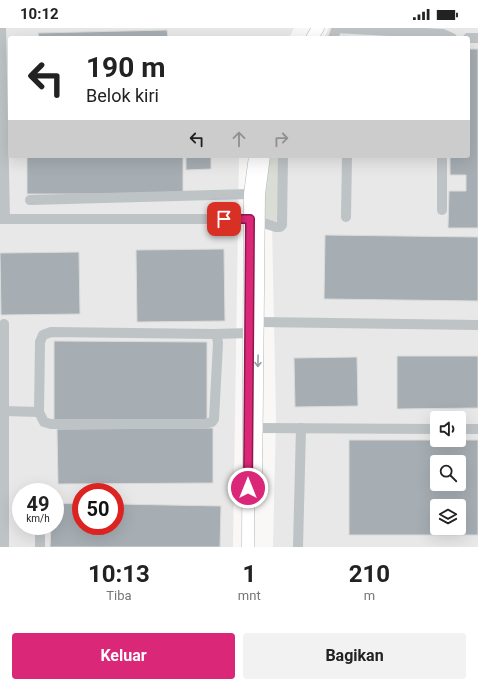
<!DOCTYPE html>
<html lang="id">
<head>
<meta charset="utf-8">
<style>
  body { margin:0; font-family:Roboto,sans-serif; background:#f2f2f2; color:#222; height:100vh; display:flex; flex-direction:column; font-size:15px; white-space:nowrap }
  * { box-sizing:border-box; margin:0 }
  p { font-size:13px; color:#767676 }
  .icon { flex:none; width:22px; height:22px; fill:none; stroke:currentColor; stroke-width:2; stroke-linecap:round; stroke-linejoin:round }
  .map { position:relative; height:519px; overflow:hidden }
  .details { display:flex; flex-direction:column; background:#fff; flex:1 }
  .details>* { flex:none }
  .banner { position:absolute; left:8px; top:8px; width:462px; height:122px; border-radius:4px; box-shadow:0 4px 16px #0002; background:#fff; color:#222; overflow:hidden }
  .controls { position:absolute; left:430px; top:383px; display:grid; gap:8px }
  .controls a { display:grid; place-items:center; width:36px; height:36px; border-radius:4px; background:#fff; box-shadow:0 4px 16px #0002; font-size:20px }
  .speed { position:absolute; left:12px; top:455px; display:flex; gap:8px; font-size:20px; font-weight:700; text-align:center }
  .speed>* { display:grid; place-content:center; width:52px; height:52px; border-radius:50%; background:#fff; box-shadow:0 4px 16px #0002; line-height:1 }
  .speed small { font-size:10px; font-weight:400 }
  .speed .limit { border:6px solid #d22; background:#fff; color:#111 }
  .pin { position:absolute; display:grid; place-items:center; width:34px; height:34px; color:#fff; margin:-17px; border-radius:8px; box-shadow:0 2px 6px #0006 }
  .me { position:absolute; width:44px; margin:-22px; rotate:0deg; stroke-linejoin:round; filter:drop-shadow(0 0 3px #0008) }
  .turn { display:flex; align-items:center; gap:14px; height:84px; padding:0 12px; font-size:18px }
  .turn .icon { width:52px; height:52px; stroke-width:2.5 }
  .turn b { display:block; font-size:28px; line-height:34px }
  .lanes { display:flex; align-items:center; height:38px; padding:0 12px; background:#0003; justify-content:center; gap:20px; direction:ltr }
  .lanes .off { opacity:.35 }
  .eta { display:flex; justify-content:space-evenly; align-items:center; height:68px; text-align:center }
  .eta b { font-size:24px; font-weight:700; line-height:28px }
  .action { display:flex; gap:8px; margin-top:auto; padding:8px 12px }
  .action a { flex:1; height:46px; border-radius:4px; background:#db2777; color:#fff; font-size:16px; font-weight:700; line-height:46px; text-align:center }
  .action a+a { background:#f2f2f2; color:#222 }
  .status { display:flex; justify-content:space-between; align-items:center; height:28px; padding:0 20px; background:#fff; direction:ltr }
  .status svg { height:11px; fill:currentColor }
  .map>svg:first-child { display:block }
</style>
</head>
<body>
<div class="status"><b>10:12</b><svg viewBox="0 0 49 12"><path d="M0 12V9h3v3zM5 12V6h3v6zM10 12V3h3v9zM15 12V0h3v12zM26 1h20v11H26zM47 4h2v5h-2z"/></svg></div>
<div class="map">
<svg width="478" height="519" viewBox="0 0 478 519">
  <rect width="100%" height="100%" fill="#f9f8f7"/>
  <g fill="#e7e8e7" fill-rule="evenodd">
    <path d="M0,0H294L289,10H10V128H239L233,519H0ZM21,464H55V498H21ZM81,464H115V498H81Z"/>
    <path d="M329,0H478V519H273L276,389L272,197L274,128H468V10H324ZM437,390H459V412H437ZM437,434H459V456H437ZM437,478H459V500H437Z"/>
  </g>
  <polygon fill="#d9ddd6" points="265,128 280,128 278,193 266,193 261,178"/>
  <g fill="#a6aeb3" stroke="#dadad9" fill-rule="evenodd">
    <polygon points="167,2 168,10 39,10 38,5"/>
    <polygon points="468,21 478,21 478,200 448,200 449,163 466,163 466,147 450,147 450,128 468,128"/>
    <rect x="27" y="128" width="156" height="38"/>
    <polygon points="186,128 211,128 211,141 186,142"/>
    <polygon points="325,207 478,209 478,273 324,271"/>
    <polygon points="224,221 225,293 137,294 136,222"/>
    <polygon points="79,224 80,286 1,287 0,225"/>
    <polygon points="54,313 207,314 207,394 54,392"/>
    <polygon points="397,328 478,328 478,380 397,381"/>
    <polygon points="357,329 358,378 295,379 294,330"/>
    <polygon points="213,400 213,455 58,456 57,401"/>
    <path d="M349,412H478V507H349ZM437,434H459V456H437ZM437,478H459V500H437Z"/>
    <polygon points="55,475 81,476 81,498 115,498 115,476 221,478 220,519 50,519 51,498 55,498"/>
  </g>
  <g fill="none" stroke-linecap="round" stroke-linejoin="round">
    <g stroke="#b2b8ba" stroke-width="13">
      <g id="major">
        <polyline points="312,10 318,0"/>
        <polyline points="256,458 259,166 264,128"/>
        <polyline points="248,519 250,166 255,128"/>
      </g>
    </g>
    <g stroke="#bec3c6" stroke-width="10">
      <polyline points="1,0 5,191"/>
      <polyline points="336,0 443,6 452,10"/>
      <polyline points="333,10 337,0"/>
      <polyline points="468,10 478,10"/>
      <polyline points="30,172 250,166"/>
      <polyline points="442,182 442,128"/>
      <polyline points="346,189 347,128"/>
      <polyline points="0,191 250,191"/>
      <polyline points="260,194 276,199 280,199 282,197 283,128"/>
      <polyline points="259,294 478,297"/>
      <polygon points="51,304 214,306 217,309 218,315 214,391 212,394 204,396 51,396 44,394 39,384 40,314 43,307"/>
      <polyline points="214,306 250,305"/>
      <polyline points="4,383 39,384"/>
      <polyline points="257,400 437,401"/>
      <polyline points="459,401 478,401"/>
      <polyline points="4,519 4,296"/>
      <polyline points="40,519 40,498"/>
      <polyline points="298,519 301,400"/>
    </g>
    <use href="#major" stroke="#fff" stroke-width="12"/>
  </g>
  <defs><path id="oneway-shaft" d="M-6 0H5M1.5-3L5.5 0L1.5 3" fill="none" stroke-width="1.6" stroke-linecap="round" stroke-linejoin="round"/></defs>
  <use stroke="#949fa5" href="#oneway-shaft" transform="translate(258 333) rotate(91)"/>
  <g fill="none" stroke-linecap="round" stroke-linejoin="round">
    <g stroke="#8e194d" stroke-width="10">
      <polyline id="route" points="224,191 250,191 248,460"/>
    </g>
    <use href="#route" stroke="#db2777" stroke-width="7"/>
  </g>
</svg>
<div class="controls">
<a><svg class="icon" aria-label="sound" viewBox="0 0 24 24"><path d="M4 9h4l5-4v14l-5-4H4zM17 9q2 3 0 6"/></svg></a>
<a><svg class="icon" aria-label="search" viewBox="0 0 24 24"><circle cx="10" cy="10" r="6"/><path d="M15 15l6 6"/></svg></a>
<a><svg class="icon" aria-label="layers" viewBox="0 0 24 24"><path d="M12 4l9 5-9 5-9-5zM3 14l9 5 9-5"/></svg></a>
</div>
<div class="speed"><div>49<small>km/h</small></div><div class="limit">50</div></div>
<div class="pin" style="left:224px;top:191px;background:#d93025"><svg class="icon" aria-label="arrive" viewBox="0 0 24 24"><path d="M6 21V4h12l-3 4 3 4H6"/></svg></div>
<svg class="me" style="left:248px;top:460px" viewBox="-20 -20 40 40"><circle r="17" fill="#db2777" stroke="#fff" stroke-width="3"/><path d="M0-11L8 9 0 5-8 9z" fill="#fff"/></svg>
<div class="banner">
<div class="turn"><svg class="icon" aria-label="left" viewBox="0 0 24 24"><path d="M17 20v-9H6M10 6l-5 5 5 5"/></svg><div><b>190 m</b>Belok kiri</div></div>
<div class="lanes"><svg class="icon" aria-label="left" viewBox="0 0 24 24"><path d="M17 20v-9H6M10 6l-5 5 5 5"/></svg><svg class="icon off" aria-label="ahead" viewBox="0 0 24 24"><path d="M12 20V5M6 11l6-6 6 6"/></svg><svg class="icon off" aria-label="right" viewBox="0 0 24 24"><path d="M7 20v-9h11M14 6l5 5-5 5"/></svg></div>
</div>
</div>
<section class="details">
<div class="eta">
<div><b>10:13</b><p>Tiba</p></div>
<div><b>1</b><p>mnt</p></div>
<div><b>210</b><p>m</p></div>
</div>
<div class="action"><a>Keluar</a><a>Bagikan</a></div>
</section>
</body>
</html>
